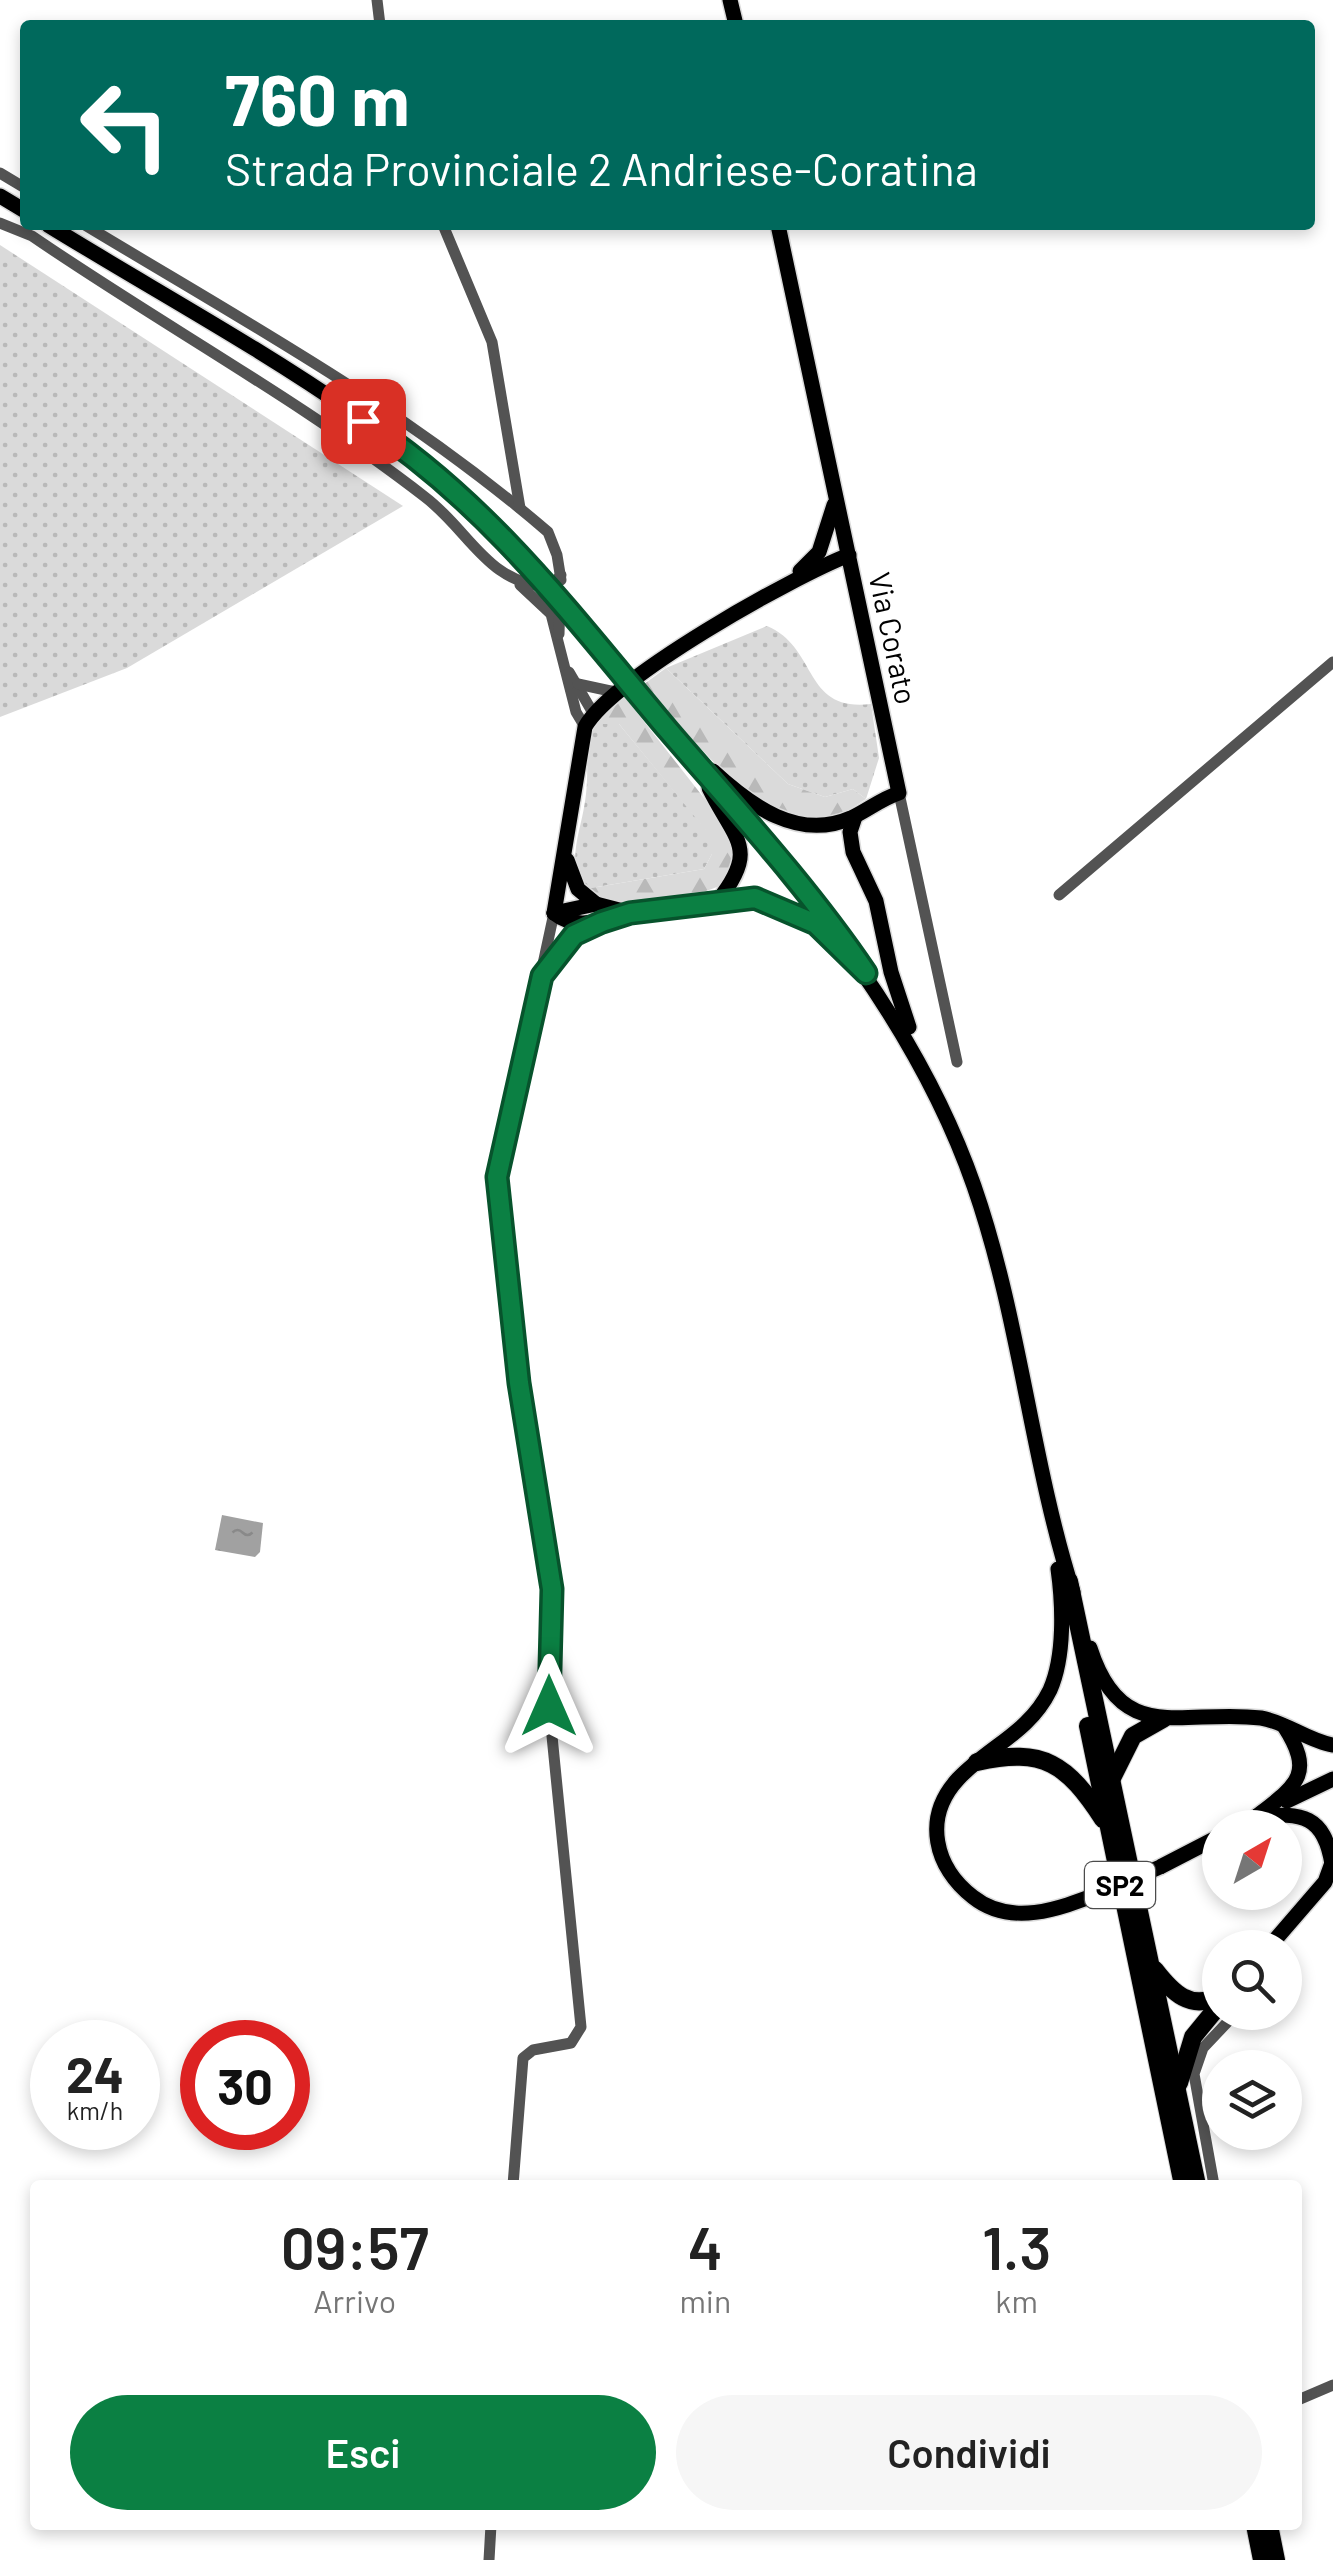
<!DOCTYPE html>
<html lang="it">
<head>
<meta charset="utf-8">
<style>
  body { margin:0; font-family:Barlow,sans-serif; background:#f6f6f6; color:#222; height:100vh; display:flex; flex-direction:column; font-size:38px; white-space:nowrap }
  * { box-sizing:border-box; margin:0 }
  p { font-size:32px; color:#767676 }
  .icon { flex:none; width:55px; height:55px; fill:none; stroke:currentColor; stroke-width:2; stroke-linecap:round; stroke-linejoin:round }
  .map { position:relative; flex:1; overflow:hidden }
  .drawer { position:absolute; left:30px; top:2180px; width:1272px; height:350px; display:flex; flex-direction:column; background:#fff; border-radius:10px; box-shadow:0 5px 15px #0003 }
  .drawer>* { flex:none }
  .hud { position:absolute; left:20px; top:20px; width:1295px; height:210px; border-radius:10px; box-shadow:0 5px 15px #0003; background:#00695c; color:#fff; overflow:hidden }
  .needle { width:65px; rotate:39deg }
  .buttons { position:absolute; left:1202px; top:1810px; display:grid; gap:20px }
  .buttons a { display:grid; place-items:center; width:100px; height:100px; border-radius:50%; background:#fff; box-shadow:0 5px 15px #0003; font-size:50px }
  .speed { position:absolute; left:30px; top:2020px; display:flex; gap:20px; font-size:50px; font-weight:700; text-align:center }
  .speed>* { display:grid; place-content:center; width:130px; height:130px; border-radius:50%; background:#fff; box-shadow:0 5px 15px #0003; line-height:1 }
  .speed small { font-size:25px; font-weight:400 }
  .speed .limit { border:15px solid #d22; background:#fff; color:#111 }
  .pin { position:absolute; display:grid; place-items:center; width:85px; height:85px; color:#fff; margin:-42px; border-radius:20px; box-shadow:0 5px 15px #0006 }
  .me { position:absolute; width:110px; margin:-55px; rotate:0deg; stroke-linejoin:round; filter:drop-shadow(0 0 8px #0008) }
  .turn { display:flex; align-items:center; gap:35px; height:210px; padding:0 40px; font-size:45px }
  .turn .icon { width:130px; height:130px; stroke-width:2.5 }
  .turn b { display:block; font-size:70px; line-height:85px }
  .eta { display:flex; justify-content:space-evenly; align-items:center; height:170px; text-align:center }
  .eta b { font-size:60px; font-weight:600; line-height:70px }
  .button { display:flex; gap:20px; margin-top:auto; padding:20px 40px }
  .button a { flex:1; height:115px; border-radius:60px; background:#0b8043; color:#fff; font-size:40px; font-weight:600; line-height:115px; text-align:center }
  .button a+a { background:#f6f6f6; color:#222 }
  .map>svg:first-child { display:block }
</style>
</head>
<body>
<div class="map">
<svg width="1333" height="2560" viewBox="0 0 1333 2560">
  <defs>
    <pattern id="grass-dots" width="8" height="8" patternUnits="userSpaceOnUse" patternTransform="scale(2.5)"><rect width="8" height="8" fill="#dadada"/><path d="M2 2h.1M6 6h.1" fill="none" stroke="#b9b9b9" stroke-width="1.8" stroke-linecap="round"/></pattern>
    <pattern id="forest-firs" width="22" height="20" patternUnits="userSpaceOnUse" patternTransform="scale(2.5)"><rect width="22" height="20" fill="#dadada"/><path d="M5 1l3.5 6h-7zM16 11l3.5 6h-7z" fill="#b9b9b9"/></pattern>
    <pattern id="water-ripples" width="26" height="14" patternUnits="userSpaceOnUse" patternTransform="scale(2.5)"><rect width="26" height="14" fill="#a1a1a1"/><path d="M2 4q2-2 4 0t4 0M15 11q2-2 4 0t4 0" fill="none" stroke="#898989"/></pattern>
  </defs>
  <rect width="100%" height="100%" fill="#fff"/>
  <g fill="url(#grass-dots)">
    <polygon points="0,245 403,506 127,668 0,717"/>
    <path d="M767,626C819,648 802,712 871,704L879,758L866,799L853,789L825,797L788,784L666,668Z"/>
    <path d="M595,724H619L713,838L712,854L704,869L585,889L576,880C572,841 582,829 586,794C589,771 584,746 595,724Z"/>
  </g>
  <g fill="url(#forest-firs)">
    <path d="M666,668L788,784L825,797L853,789L866,799C854,806 838,819 825,822C765,838 680,723 644,684Z"/>
    <path d="M624,696L733,835V879C708,895 641,909 611,905C599,903 594,897 585,889L704,869L712,854V838L619,724H595L602,711Z"/>
  </g>
  <polygon fill="url(#water-ripples)" points="222,1515 263,1523 260,1552 255,1557 215,1550"/>
  <g fill="none" stroke-linecap="round" stroke-linejoin="round">
    <g stroke="#dbdbdb" stroke-width="18">
      <g id="major">
        <polyline points="730,0 736,25"/>
        <polyline points="0,196 25,211"/>
        <path d="M48,225C213,327 402,421 533,567"/>
        <polyline points="800,571 819,552 834,505"/>
        <path d="M662,722C783,867 911,1005 974,1186C1020,1318 1031,1460 1073,1592"/>
        <path d="M713,771C751,806 798,841 851,818C868,810 881,799 899,793L778,225"/>
        <path d="M709,788C735,841 760,848 717,902"/>
        <polyline points="855,817 850,832 853,852 876,901 891,972 909,1027"/>
        <polyline points="567,860 578,889 596,904"/>
        <path d="M554,913L585,727C612,678 792,577 849,555"/>
        <path d="M554,913C578,932 602,919 629,913C660,905 721,896 753,899C780,901 811,919 830,936"/>
        <polyline points="554,913 596,904 627,912"/>
        <path d="M1058,1569C1063,1605 1065,1656 1050,1690C1029,1733 989,1746 958,1779C922,1818 935,1868 973,1897C1012,1928 1061,1908 1103,1892"/>
        <path d="M1090,1648C1122,1748 1183,1708 1261,1718C1286,1722 1308,1741 1333,1745"/>
        <polyline points="1287,1801 1333,1779"/>
        <path d="M1257,1816C1297,1785 1315,1774 1284,1726"/>
        <path d="M1257,1816C1303,1813 1324,1815 1332,1864"/>
        <polyline points="1236,1828 1267,1812"/>
        <polyline points="1160,1867 1220,1836"/>
        <polyline points="1268,1948 1325,1882 1333,1860"/>
      </g>
    </g>
    <g stroke="#dbdbdb" stroke-width="20">
      <g id="highway">
        <polyline points="1069,1581 1197,2185"/>
        <polyline points="1088,1726 1183,2185"/>
        <path d="M977,1762C1044,1747 1067,1764 1103,1819"/>
        <polyline points="1112,1778 1133,1736 1163,1719"/>
        <path d="M1155,1970C1172,1992 1191,2012 1220,1995"/>
        <polyline points="1179,2083 1193,2037 1220,2004"/>
        <polyline points="1255,2525 1262,2560"/>
        <polyline points="1269,2525 1276,2560"/>
      </g>
    </g>
    <g stroke="#535353" stroke-width="11">
      <polyline points="377,0 380,25"/>
      <polyline points="0,173 25,188"/>
      <path d="M0,223L32,236C162,325 300,400 425,497C470,531 487,584 550,587L561,575"/>
      <path d="M85,225C247,323 404,408 548,532L557,555L561,580"/>
      <polyline points="443,225 492,342 520,508"/>
      <polyline points="520,585 551,614 576,712 585,727"/>
      <polyline points="559,634 560,598"/>
      <polyline points="569,672 593,713"/>
      <polyline points="578,684 615,692"/>
      <polyline points="899,793 957,1062"/>
      <polyline points="1059,895 1333,662"/>
      <polyline points="547,968 575,935 596,925"/>
      <polyline points="513,2185 523,2058 533,2050 571,2043 581,2027 549,1706 552,1589 519,1383 497,1177 554,913"/>
      <polyline points="1214,2185 1194,2074 1203,2048 1237,2012"/>
      <polyline points="1298,2400 1333,2385"/>
      <polyline points="489,2560 491,2525"/>
    </g>
    <use href="#major" stroke="#000" stroke-width="15"/>
    <use href="#highway" stroke="#000" stroke-width="18"/>
    <g stroke="#dbdbdb" stroke-width="18" stroke-linecap="butt">
      <g id="major-bridge">
        <polyline points="533,567 662,722"/>
        <polyline points="1103,1892 1160,1867"/>
      </g>
    </g>
    <use href="#major-bridge" stroke="#000" stroke-width="15"/>
  </g>
  <g fill="none" stroke-linecap="round" stroke-linejoin="round">
    <g stroke="#07532c" stroke-width="25">
      <path id="route" d="M363,421C488,502 573,617 668,730C735,808 808,887 866,973L816,924L755,898L630,913L602,922L574,935L542,976L497,1177L519,1383L552,1589L549,1706"/>
    </g>
    <use href="#route" stroke="#0b8043" stroke-width="18"/>
  </g>
  <g text-anchor="middle" dominant-baseline="central" stroke-width="8" stroke-linejoin="round" paint-order="stroke">
    <rect fill="#fff" stroke="#4c4c4c" stroke-width="2.5" x="1085" y="1862" width="70" height="46" rx="8"/>
    <g font-size="28" font-weight="bold" fill="#000">
      <text x="1120" y="1885">SP2</text>
    </g>
    <g font-size="30" fill="#000" stroke="#fff">
      <text transform="translate(894 638) rotate(78)">Via Corato</text>
    </g>
  </g>
</svg>
<div class="buttons">
<a><svg class="needle" viewBox="-14 -14 28 28"><path d="M0-13l5 13h-10z" fill="#e53935"/><path d="M0 13l5-13h-10z" fill="#767676"/></svg></a>
<a><svg class="icon" aria-label="search" viewBox="0 0 24 24"><circle cx="10" cy="10" r="6"/><path d="M15 15l6 6"/></svg></a>
<a><svg class="icon" aria-label="layers" viewBox="0 0 24 24"><path d="M12 4l9 5-9 5-9-5zM3 14l9 5 9-5"/></svg></a>
</div>
<div class="speed"><div>24<small>km/h</small></div><div class="limit">30</div></div>
<div class="pin" style="left:363px;top:421px;background:#d93025"><svg class="icon" aria-label="arrive" viewBox="0 0 24 24"><path d="M6 21V4h12l-3 4 3 4H6"/></svg></div>
<svg class="me" style="left:549px;top:1706px" viewBox="-20 -20 40 40"><path d="M0-17L14 15 0 8-14 15z" fill="#0b8043" stroke="#fff" stroke-width="4"/></svg>
<div class="hud">
<div class="turn"><svg class="icon" aria-label="left" viewBox="0 0 24 24"><path d="M17 20v-9H6M10 6l-5 5 5 5"/></svg><div><b>760 m</b>Strada Provinciale 2 Andriese-Coratina</div></div>
</div>
<section class="drawer">
<div class="eta">
<div><b>09:57</b><p>Arrivo</p></div>
<div><b>4</b><p>min</p></div>
<div><b>1.3</b><p>km</p></div>
</div>
<div class="button"><a>Esci</a><a>Condividi</a></div>
</section>
</div>
</body>
</html>
